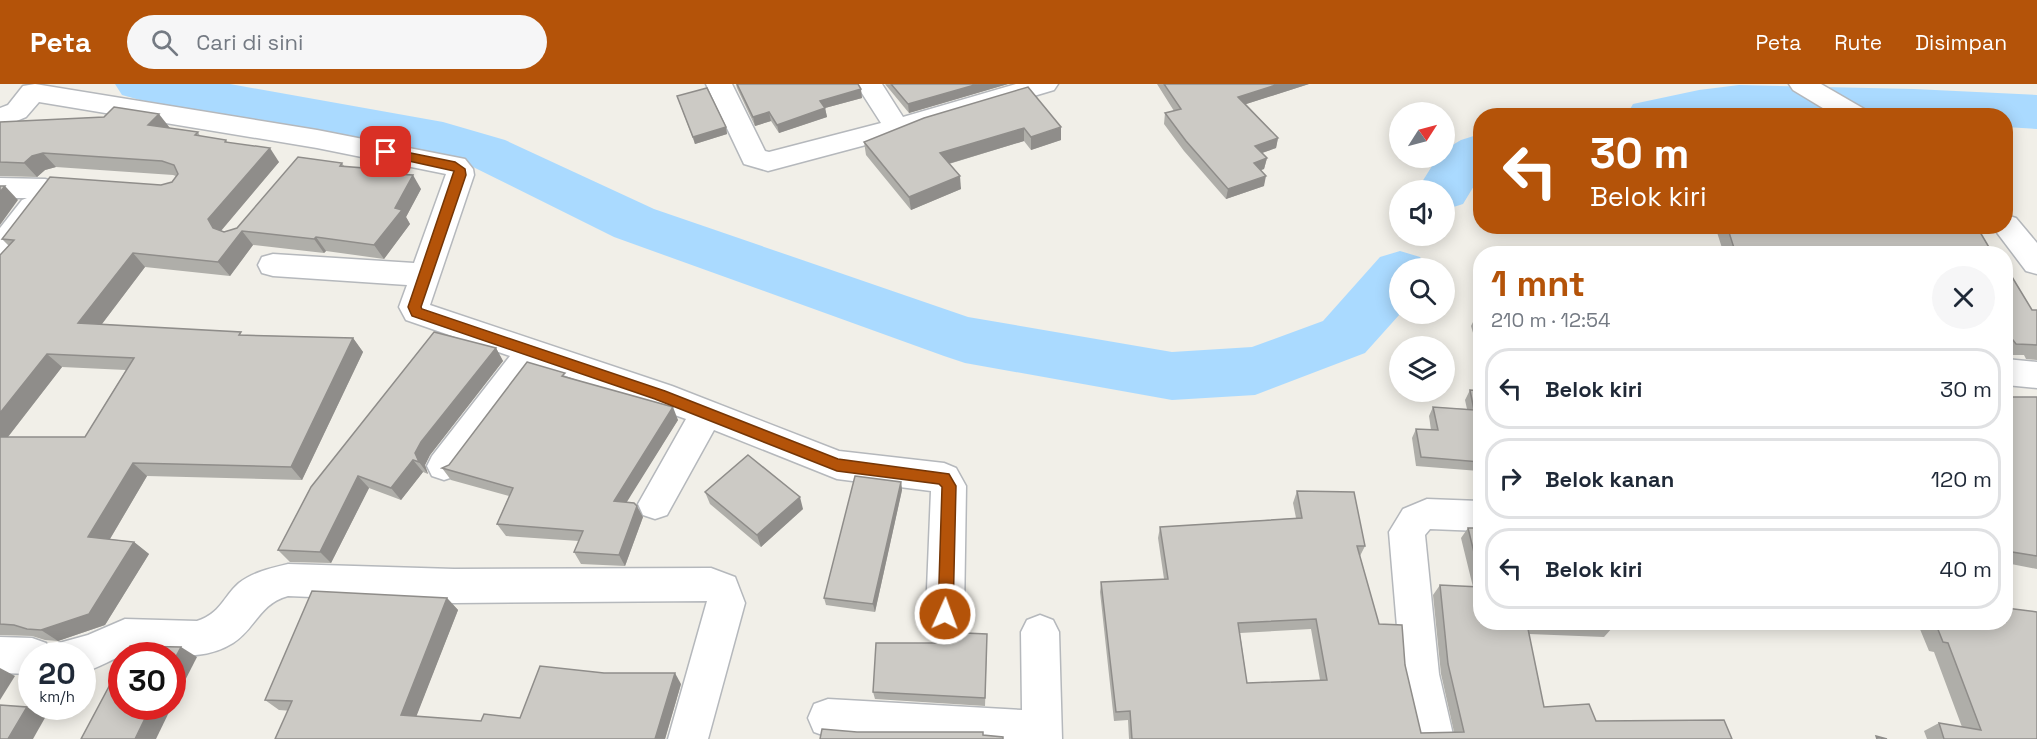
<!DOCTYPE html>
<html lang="id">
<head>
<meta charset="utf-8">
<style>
  body { margin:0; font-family:"Space Grotesk",sans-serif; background:#f6f6f7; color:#1f2937; height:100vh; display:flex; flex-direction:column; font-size:22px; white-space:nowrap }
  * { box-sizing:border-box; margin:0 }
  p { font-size:20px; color:#747a83 }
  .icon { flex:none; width:33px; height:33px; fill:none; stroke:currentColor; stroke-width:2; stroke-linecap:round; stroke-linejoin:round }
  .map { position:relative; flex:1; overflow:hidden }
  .sheet { position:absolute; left:1473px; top:162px; width:540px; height:384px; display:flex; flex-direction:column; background:#fff; border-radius:24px; box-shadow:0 3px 15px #0003 }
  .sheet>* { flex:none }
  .banner { position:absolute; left:1473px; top:24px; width:540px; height:126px; border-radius:24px; box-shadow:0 3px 15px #0003; background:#b45309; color:#fff; overflow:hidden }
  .needle { width:39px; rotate:54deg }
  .buttons { position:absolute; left:1389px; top:18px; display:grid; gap:12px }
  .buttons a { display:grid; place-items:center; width:66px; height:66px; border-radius:50%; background:#fff; box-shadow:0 3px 15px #0003; font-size:30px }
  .speed { position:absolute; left:18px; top:558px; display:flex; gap:12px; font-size:30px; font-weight:700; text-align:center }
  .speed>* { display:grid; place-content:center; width:78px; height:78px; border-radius:50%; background:#fff; box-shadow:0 3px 15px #0003; line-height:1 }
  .speed small { font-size:15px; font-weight:400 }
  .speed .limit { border:9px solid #d22; background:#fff; color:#111 }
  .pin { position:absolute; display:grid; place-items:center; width:51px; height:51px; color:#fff; margin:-26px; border-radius:12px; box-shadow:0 3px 9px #0006 }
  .me { position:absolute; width:66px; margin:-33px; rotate:2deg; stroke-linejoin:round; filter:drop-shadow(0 0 4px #0008) }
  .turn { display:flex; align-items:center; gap:21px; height:126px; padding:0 18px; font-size:27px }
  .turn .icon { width:78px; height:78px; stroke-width:2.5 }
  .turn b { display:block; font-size:42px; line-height:51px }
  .round { display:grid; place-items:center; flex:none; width:63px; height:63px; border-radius:32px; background:#f6f6f7 }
  .overview { display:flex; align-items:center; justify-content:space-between; height:102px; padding:0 18px }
  h1 { font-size:36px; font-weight:700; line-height:45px; color:#b45309 }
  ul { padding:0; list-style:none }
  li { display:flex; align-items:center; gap:18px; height:81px; margin:0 12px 9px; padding:0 6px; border:3px solid #e0e1e3; border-radius:24px }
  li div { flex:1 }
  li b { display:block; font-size:22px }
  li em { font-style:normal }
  header { display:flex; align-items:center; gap:36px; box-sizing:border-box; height:84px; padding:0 30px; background:#b45309; color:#fff }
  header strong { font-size:28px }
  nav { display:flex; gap:33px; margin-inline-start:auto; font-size:21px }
  .search { width:420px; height:54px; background:#f6f6f7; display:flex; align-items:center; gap:15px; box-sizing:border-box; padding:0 21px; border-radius:33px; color:#747a83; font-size:22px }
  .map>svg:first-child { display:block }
</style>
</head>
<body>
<header>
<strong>Peta</strong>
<div class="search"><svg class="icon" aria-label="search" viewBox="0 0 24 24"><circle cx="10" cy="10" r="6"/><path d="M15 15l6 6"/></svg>Cari di sini</div>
<nav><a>Peta</a><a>Rute</a><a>Disimpan</a></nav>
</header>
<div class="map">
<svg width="2037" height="655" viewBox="0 0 2037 655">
  <rect width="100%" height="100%" fill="#f1efe8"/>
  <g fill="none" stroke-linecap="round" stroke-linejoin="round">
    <g fill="#aadaff" fill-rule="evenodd">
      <polygon points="115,0 230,0 443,38 505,56 654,125 968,233 1172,268 1252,263 1323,237 1380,173 1400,167 1420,173 1427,184 1400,184 1400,230 1365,269 1255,311 1172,316 965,279 944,272 614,153 467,80 438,71 140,16 122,11"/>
      <polygon points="1739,1 1914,5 2037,11 2037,45 2006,43 2006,32 1626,32 1633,20 1699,6"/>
      <polygon points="1480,50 1480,92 1463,120 1444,126 1444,106 1417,106 1437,74 1444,74 1444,66 1461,56"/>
    </g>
    <g stroke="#b5b8bc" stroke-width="3">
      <g id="minor">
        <polygon points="35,0 317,46 465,75 473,85 474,91 430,221 672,302 839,367 944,379 956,384 966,402 964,530 958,542 945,547 932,542 926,530 931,407 837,395 714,346 667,431 655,435 643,431 638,420 686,335 538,282 456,392 444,396 432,392 427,382 432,372 510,272 406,236 399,223 407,201 273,192 262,189 258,181 262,173 273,170 414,179 446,90 317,64 39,18 26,33 0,44 0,24 8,21 23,2"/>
        <polygon points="706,0 732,0 765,67 769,68 881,39 856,0 882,0 903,33 1016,0 1058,0 1054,6 907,50 768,87 744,80"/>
        <polygon points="1789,0 1821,0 1866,26 1870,32 1836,32 1793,6"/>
        <polygon points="0,94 45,95 55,98 59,105 55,112 38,115 42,116 46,123 42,130 10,173 0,176 0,144 22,116 27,114 0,114"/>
        <polygon points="2006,131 2016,134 2037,159 2037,190 2026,187 1992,142 2006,142"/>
        <polygon points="2006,275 2037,278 2037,304 2006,301"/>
        <polygon points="1427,415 1480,417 1480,447 1430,445 1425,451 1439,590 1454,655 1414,655 1401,590 1389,448 1403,425"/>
        <path d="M288,480L454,485L711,484L735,493L745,519L708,655H668L707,517L454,519L288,512C259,520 256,544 233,559C208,575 179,572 152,571C145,570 136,568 129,570C115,572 99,585 82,588V572H54L59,559L88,551L125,535L197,537C221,529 223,513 239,499C253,488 271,484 288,480Z"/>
        <polygon points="1040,531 1053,536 1059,548 1062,655 860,655 828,653 814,648 808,634 814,620 828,615 1022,626 1021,548 1027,536"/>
        <polygon points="0,553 32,554 46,559 51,572 32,572 32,590 0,589"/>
      </g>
    </g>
    <use href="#minor" fill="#fff" fill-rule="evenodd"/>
  </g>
  <g fill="#afaea9" fill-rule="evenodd">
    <polygon points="736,0 858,0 862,14 825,24 827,33 779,49 771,37 755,42 737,4"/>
    <polygon points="885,0 1008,0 909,29"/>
    <polygon points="1157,0 1309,0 1246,20 1278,54 1276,64 1262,69 1267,74 1264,85 1261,86 1264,102 1226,115 1184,67 1164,40 1165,29 1174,27"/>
    <polygon points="1028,3 1061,56 1031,66 1024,57 949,80 961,105 911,126 866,71 864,58"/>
    <polygon points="677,12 726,43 727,50 695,60"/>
    <path d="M104,33L170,44V45L198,48L200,52L226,56L227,58L279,78L221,147L224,148L237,144L342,79L344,82L379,89L421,105L406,133L410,140L384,175L326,167L324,169L253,161L230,192L145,183L102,240L244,251L353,254L363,268L302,396L147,392L110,455L134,458L149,470L105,541L58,557L45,556L32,552L0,551V171L9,162L2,155L172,98L176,92L173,91L56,83L45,86L37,93L0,92V38ZM62,283L126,286L85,353H8Z"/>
    <polygon points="1715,142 1968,142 1971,147 1993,170 1642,170 1644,167 1722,164"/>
    <polygon points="2006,183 2032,226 2037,226 2037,276 2026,275 2024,271 2006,271"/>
    <polygon points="1476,232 1480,232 1480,273 1471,242"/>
    <polygon points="496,264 503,277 430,371 425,381 428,390 423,388 401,416 369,404 331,479 290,478 278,466"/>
    <polygon points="567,293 678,336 626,418 643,433 625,482 581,480 574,468 579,457 506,452 497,440 509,412 451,396 442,384 449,381"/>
    <polygon points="1470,306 1480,307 1480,390 1479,390 1479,387 1416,382 1412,354 1416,345 1431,346 1429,332 1433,323 1467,325 1465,316"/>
    <polygon points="2006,313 2037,313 2037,485 2006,479"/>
    <polygon points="901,398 902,406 875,528 826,521 824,514"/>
    <path d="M1297,407L1365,462L1360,472L1379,540L1405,581L1421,649L1454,648L1441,590L1433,511L1440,501L1473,503L1461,454L1468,444H1480V538L1613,543L1604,553L1529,550L1544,623L1596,637L1732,655H1129L1128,636L1114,637L1100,508L1101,498L1164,495L1158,454L1160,443L1296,434L1293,419ZM1311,545L1320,596L1247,599L1240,549Z"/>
    <polygon points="705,408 803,425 761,463 710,420"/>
    <polygon points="447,514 458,526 416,632 481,637 520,634 681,600 665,655 279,626 265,616"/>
    <polygon points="1917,538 2006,538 2037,655 1927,655 1924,647 1939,639 1962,643 1934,568 1929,567"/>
    <polygon points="987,558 985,622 875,615 873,608 941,559"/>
  </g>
  <g fill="#8f8d8a">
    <polygon points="978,0 1008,0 909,29 908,20"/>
    <polygon points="1279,0 1309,0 1237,23 1238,13"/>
    <polygon points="861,5 862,14 825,24 827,33 779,49 777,41 820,17"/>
    <polygon points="769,28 771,37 755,42 753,33"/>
    <polygon points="159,30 170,44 159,56 148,41"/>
    <polygon points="726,43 727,50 695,60 693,53"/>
    <polygon points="1061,43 1061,56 1031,66 1031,53"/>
    <polygon points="1024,44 1024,57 941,82 940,69"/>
    <polygon points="1278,54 1276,64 1253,72 1255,62"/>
    <polygon points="270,64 279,78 219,149 213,144 208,135"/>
    <polygon points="43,69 56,83 45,86 37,93 24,79 32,72"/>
    <polygon points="1267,74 1264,85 1252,89 1254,79"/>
    <polygon points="413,91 421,105 406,133 410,140 384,175 374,161"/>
    <polygon points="960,92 961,105 911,126 909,113"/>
    <polygon points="1266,92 1264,102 1226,115 1228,105"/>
    <polygon points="5,102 18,116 0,141 0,108"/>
    <polygon points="242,147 253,161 230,192 218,178"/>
    <polygon points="316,153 326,167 324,169 314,155"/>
    <polygon points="133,169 145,183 92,253 78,239"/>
    <polygon points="353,254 363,268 302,396 291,383"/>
    <polygon points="496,264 503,277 430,371 425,381 428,390 419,378 415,369 421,358"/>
    <polygon points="47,270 62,283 0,363 0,329"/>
    <polygon points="673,323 678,336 620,429 614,417"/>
    <polygon points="413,376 423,388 401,416 391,404"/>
    <polygon points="133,379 147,392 104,465 88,453"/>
    <polygon points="358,392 369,404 331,479 320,468"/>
    <polygon points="901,398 902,406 875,528 873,520"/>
    <polygon points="800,413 803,425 761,463 757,451"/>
    <polygon points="637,422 643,433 625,482 619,471"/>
    <polygon points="134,458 149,470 105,541 58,557 41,546"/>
    <polygon points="447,514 458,526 413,641 401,631"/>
    <polygon points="181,563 197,573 172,622 172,580"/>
    <polygon points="0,584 15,592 0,616"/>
    <polygon points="675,589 681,600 665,655 655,655"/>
    <polygon points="151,622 172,622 156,655 135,655"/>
    <polygon points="27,623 46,632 33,655 8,655"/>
  </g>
  <g fill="#cccac5" stroke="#8f8d8a" stroke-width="1.5" fill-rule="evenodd">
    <polygon points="737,0 858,0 861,5 820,17 825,24 777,41 769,28 753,33"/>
    <polygon points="891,0 978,0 908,20"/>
    <polygon points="1164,0 1279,0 1238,13 1278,54 1255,62 1267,74 1254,79 1266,92 1228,105 1186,57 1165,29 1181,25"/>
    <polygon points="1028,3 1061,43 1031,53 1024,44 940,69 960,92 909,113 864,58 924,34"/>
    <polygon points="707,4 726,43 693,53 677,12"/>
    <polygon points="114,23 159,30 148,41 198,48 195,51 226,56 225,58 270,64 208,135 213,144 224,148 237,144 298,73 342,79 340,82 376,85 374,89 413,91 395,124 402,126 374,161 316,153 314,155 242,147 218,178 133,169 78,239 241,248 239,251 353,254 291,383 133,379 88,453 134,458 89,530 41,546 27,545 14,541 0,540 0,353 85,353 134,274 47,270 0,329 0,171 14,156 2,155 50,93 161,101 172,98 178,90 174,81 162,77 43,69 32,72 24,79 0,78 0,38 104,33"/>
    <polygon points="0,102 5,102 0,108"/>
    <polygon points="1727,142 1968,142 1971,147 1980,148 1993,170 1645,170 1644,167 1734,164"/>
    <polygon points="2006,183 2032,226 2037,226 2037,261 2016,260 2013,256 2006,256"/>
    <polygon points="1476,232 1480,232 1480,246"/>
    <polygon points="434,248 496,264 421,358 415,369 419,378 413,376 391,404 358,392 320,468 278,466 311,403"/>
    <polygon points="527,278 565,289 562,292 673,323 614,417 634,419 637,422 619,471 574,468 583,447 497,440 513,404 442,384 449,381"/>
    <polygon points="1470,306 1480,307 1480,378 1421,373 1416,345 1438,346 1433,323 1474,326"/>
    <polygon points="2006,313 2037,313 2037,472 2006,467"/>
    <polygon points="748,371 800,413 757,451 705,408"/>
    <polygon points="855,392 901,398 873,520 824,514"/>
    <path d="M1297,407L1354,408L1365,462H1357L1379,540L1402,541L1405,581L1421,649L1464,648L1448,580L1440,501L1480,503V538H1612L1613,543L1527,540L1544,623L1589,620L1596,637L1724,636L1732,655H1132L1130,627L1116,628L1101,498L1168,495L1160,443L1302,434ZM1316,535L1327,596L1247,599L1238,539Z"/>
    <polygon points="1468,444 1480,444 1480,493"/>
    <polygon points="312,507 447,514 401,631 481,637 484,630 520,634 540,582 604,589 675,589 655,655 275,655 292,617 265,616"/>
    <polygon points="2006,524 2037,528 2037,655 1944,655 1939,639 1981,646 1948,559 1943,558 1935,538 2006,538"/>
    <polygon points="942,548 987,550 985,614 873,608 876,559 941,559"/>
    <polygon points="130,562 181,563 172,580 172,572 125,572"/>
    <polygon points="122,578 122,622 151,622 135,655 81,655"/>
    <polygon points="0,621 27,623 8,655 0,655"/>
    <polygon points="822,645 857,648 983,648 983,651 1003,653 1003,655 820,655"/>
    <polygon points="1876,652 1887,655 1877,655"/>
  </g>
  <polygon fill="#b45309" stroke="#753606" stroke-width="1.5" points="386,64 455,78 465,85 466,91 421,223 422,225 665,307 838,375 949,390 956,402 953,530 951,535 945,537 940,535 938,530 942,403 939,400 837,387 655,315 412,232 408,223 454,87 382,71 381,68"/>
</svg>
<div class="buttons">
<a><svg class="needle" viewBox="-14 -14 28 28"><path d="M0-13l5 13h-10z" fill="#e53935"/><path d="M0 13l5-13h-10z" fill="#747a83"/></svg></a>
<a><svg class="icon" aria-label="sound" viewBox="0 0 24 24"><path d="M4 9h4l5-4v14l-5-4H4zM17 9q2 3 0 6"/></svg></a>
<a><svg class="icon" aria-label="search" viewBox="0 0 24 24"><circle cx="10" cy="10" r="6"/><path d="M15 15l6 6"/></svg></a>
<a><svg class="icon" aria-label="layers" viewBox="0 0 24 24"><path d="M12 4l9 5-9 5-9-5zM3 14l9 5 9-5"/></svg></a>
</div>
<div class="speed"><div>20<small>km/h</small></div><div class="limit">30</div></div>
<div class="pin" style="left:386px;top:68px;background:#d93025"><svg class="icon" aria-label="arrive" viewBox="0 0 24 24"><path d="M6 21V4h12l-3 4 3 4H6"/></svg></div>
<svg class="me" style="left:945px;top:530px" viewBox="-20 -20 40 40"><circle r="17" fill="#b45309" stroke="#fff" stroke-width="3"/><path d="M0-11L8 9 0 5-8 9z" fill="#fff"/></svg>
<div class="banner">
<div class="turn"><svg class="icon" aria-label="left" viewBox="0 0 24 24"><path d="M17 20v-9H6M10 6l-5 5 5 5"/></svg><div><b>30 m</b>Belok kiri</div></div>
</div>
<section class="sheet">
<div class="overview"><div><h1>1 mnt</h1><p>210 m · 12:54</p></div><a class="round"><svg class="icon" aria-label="close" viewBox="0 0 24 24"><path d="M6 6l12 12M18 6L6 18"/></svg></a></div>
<ul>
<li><svg class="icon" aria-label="left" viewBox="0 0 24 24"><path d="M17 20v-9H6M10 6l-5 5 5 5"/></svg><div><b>Belok kiri</b></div><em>30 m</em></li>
<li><svg class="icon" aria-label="right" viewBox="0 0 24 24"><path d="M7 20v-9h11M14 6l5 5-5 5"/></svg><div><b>Belok kanan</b></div><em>120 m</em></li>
<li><svg class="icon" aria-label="left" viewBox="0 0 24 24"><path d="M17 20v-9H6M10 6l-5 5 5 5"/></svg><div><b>Belok kiri</b></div><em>40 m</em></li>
</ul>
</section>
</div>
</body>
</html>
